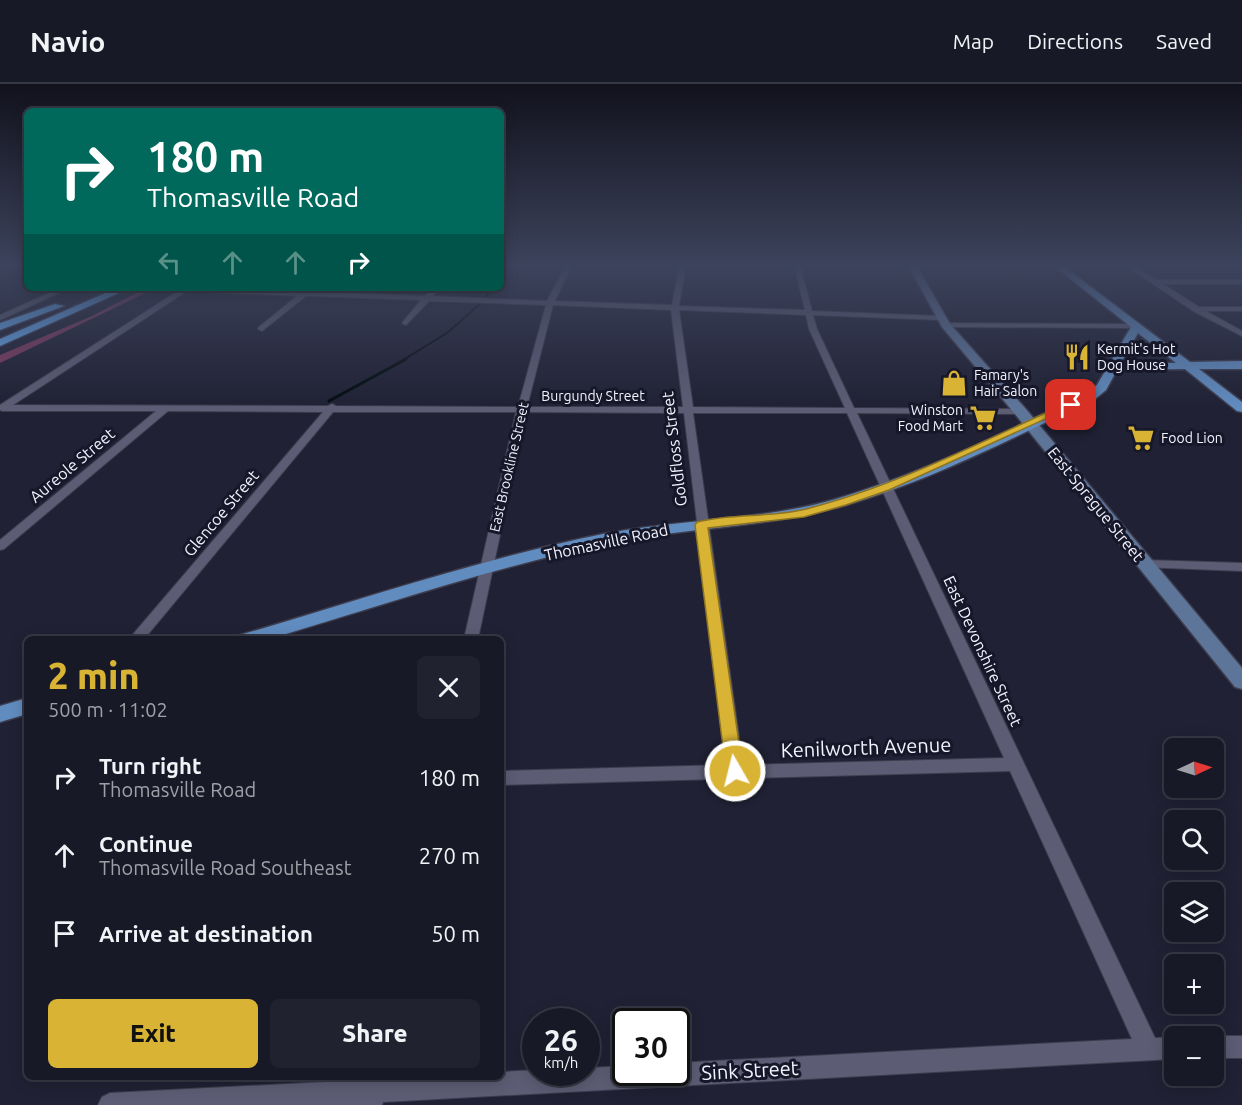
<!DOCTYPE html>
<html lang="en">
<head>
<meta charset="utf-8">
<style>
  body { margin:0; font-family:Ubuntu,sans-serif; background:#21222f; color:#f1f3f6; height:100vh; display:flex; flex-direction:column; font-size:22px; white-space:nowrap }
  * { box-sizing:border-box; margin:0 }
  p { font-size:20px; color:#9fa0a7 }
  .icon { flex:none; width:33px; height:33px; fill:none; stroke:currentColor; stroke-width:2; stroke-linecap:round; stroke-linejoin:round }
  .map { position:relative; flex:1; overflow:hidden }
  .details { position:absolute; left:24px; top:552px; width:480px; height:444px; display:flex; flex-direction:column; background:#181927; border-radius:9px; box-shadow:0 3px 15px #0003,0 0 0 2px #363844 }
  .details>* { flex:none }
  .hud { position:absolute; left:24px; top:24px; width:480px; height:183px; border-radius:9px; box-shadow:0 3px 15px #0003,0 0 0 2px #363844; background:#00695c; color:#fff; overflow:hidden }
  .needle { width:39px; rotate:86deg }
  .buttons { position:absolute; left:1164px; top:654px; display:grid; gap:12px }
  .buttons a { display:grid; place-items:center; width:60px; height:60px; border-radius:9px; background:#181927; box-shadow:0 3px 15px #0003,0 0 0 2px #363844; font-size:30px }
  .speed { position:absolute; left:522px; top:924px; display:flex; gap:12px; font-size:30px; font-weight:700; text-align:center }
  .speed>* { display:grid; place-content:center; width:78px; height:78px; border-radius:50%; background:#181927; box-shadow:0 3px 15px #0003,0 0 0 2px #363844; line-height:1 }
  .speed small { font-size:15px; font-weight:400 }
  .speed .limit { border:3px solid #111; border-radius:9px; background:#fff; color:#111 }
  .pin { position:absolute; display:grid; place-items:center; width:51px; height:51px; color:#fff; margin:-26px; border-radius:12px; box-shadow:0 3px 9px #0006 }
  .me { position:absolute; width:66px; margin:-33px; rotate:352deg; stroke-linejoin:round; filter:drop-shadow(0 0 4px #0008) }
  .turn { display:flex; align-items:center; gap:21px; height:126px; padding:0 24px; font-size:27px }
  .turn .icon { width:78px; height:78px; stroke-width:2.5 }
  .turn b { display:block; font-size:42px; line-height:51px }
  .lanes { display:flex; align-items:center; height:57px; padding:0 24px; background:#0003; justify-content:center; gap:30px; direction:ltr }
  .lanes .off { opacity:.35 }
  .round { display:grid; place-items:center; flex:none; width:63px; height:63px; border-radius:9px; background:#21222f }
  .head { display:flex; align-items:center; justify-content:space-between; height:102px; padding:0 24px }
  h1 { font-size:36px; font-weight:800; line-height:45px; color:#d9b334 }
  .button { display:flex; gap:12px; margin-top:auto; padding:12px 24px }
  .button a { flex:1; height:69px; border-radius:9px; background:#d9b334; color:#111; font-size:24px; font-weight:800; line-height:69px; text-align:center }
  .button a+a { background:#21222f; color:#f1f3f6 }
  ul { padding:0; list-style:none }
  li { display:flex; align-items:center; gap:18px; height:78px; padding:0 24px }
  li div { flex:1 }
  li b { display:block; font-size:22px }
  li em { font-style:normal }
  header { display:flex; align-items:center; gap:36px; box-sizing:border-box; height:84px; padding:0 30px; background:#181927; border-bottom:2px solid #363844 }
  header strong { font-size:28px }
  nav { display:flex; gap:33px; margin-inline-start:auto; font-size:21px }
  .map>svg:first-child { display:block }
</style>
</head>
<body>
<header>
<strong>Navio</strong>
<nav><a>Map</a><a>Directions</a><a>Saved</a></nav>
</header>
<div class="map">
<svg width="1242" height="1021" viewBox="0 0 1242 1021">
  <rect width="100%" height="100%" fill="#202134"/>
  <polygon fill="#803a5e" points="146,204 156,204 0,279 0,271 92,232"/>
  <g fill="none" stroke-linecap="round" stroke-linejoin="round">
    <g stroke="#020d10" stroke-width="2">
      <polyline points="501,193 510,181"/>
      <polyline points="486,212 493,204"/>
      <polyline points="403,276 447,249 481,219"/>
    </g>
    <polyline stroke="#020d10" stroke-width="3" points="329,317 406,275"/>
    <g stroke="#3d3d4e" stroke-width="2">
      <g id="street">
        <path d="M566,181H572L555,217L672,221L680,181H686L679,222L805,226L794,181H800L812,227L941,232L945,234L941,236L813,231L817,245L854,324L1023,325L1025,327L1020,330L857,329L1155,954L1174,953V975L383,1018L382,1021H98L102,1013L110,1009L364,996V993H501V988L536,986V988H586V984L626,982V988H676V979L1132,955L1010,687L501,701V687L726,681L684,329L526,328L478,555H464L516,328H333L144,555H129L323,328L168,327L4,465L0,466V456L156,327H2L0,326V321L178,207L158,206L154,204L302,207L307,205L310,208L425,212L432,204H440L433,212L547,217ZM187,207L297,212L259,243L258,245L262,247L306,212L421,216L402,239L406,241L429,217L546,221L518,323L336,322L332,320L328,322L13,321ZM553,221L671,226L683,323H527ZM679,226L806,231L809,245L845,324L693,323ZM693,329H847L1004,674L743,681Z"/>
        <polygon points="1125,181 1132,181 1157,196 1242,196 1242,200 1163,200 1199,223 1242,223 1242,227 1206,227 1242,247 1242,252 1193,227"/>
        <polygon points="60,204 70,204 0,236 0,231"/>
        <polygon points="943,239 1137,240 1141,242 1137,244 946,243 943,243"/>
        <polygon points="1145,476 1242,479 1242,487 1140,483 1139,480 1140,477"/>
        <polygon points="1212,952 1242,952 1242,974 1214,974"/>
      </g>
    </g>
    <g stroke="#3d3d4e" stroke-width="3">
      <polygon id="secondary" points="908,181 916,181 950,240 1025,324 1242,584 1242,605 1235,603 1015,330 942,243"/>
    </g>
    <g stroke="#3d3d4e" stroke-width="3">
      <g id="primary">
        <path d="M1053,181H1062L1190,278L1242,277V285H1199L1242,318V328L1237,327L1185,285L1117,286L1106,306L1095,315C1014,353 933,396 846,421C765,445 681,443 600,461C488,485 379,522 269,555H237L240,551C360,516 480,475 603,450C680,435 760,437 836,415C923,389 1005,348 1087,309L1097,301L1131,243ZM1138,249L1176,279H1121Z"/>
        <polygon points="27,614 27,630 0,638 0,622"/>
      </g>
    </g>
    <g stroke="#3d3d4e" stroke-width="3">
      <g id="highway">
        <polygon points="117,204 130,204 0,262 0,255"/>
        <polygon points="55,220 64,222 0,246 0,239"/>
      </g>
    </g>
    <use href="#street" fill="#5c5d74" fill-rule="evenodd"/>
    <use href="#secondary" fill="#5e759a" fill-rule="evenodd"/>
    <use href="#primary" fill="#618cc0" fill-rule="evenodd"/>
    <use href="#highway" fill="#64acf3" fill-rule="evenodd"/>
  </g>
  <linearGradient id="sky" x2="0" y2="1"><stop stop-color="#12121d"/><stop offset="0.56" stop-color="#3c435c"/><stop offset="1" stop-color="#3c435c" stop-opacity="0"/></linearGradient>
  <rect width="1242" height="324" fill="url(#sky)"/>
  <path fill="#d9b334" stroke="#8d7422" stroke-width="1.5" d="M1068,319L1076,321L889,406L846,421L804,433L708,444L743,687L741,692L735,694L728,692L726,687L695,441L697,438C732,429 771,434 806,425C897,402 982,357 1068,319Z"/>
  <defs>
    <g id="restaurant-bare" transform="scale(2.07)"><path d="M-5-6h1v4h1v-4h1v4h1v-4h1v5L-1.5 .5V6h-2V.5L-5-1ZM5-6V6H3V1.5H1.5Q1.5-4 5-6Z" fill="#d9b334" stroke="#17172a" stroke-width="2.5" paint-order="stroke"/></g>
    <g id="shop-bare" transform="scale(2.07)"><path d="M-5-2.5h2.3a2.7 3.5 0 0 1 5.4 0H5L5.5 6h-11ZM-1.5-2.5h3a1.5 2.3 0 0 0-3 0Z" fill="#d9b334" stroke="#17172a" stroke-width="2.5" paint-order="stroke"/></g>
    <g id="supermarket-bare" transform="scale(2.07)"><path d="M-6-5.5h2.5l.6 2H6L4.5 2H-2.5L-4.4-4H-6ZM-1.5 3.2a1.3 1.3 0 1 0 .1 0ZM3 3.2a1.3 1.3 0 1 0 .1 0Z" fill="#d9b334" stroke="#17172a" stroke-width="2.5" paint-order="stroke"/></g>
  </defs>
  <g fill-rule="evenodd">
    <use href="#restaurant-bare" x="1077" y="273"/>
    <use href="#shop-bare" x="954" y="299"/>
    <use href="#supermarket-bare" x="983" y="334"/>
    <use href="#supermarket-bare" x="1141" y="354"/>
  </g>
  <g text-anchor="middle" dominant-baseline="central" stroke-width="6" stroke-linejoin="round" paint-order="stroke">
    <g font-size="14" fill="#f2f3fe" stroke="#17172a" text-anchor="start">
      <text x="1097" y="265">Kermit's Hot<tspan x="1097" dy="16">Dog House</tspan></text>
      <text x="974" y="291">Famary's<tspan x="974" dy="16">Hair Salon</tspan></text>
      <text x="963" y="326" text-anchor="end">Winston<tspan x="963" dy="16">Food Mart</tspan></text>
      <text x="1161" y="354">Food Lion</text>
    </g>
    <g font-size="14" fill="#f2f3fe" stroke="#17172a">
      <text x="593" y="312">Burgundy Street</text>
      <text transform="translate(509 383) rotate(-77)">East Brookline Street</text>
    </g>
    <g font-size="16" fill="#f2f3fe" stroke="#17172a">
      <text transform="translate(674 365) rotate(-97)">Goldfloss Street</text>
      <text transform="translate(72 381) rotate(-40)">Aureole Street</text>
      <text transform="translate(1096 420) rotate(51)">East Sprague Street</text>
      <text transform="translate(221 429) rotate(-50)">Glencoe Street</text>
      <text transform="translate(606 458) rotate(-12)">Thomasville Road</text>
      <text transform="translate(983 567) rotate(65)">East Devonshire Street</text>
    </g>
    <g font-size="20" fill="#f2f3fe" stroke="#17172a">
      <text transform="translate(866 663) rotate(-2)">Kenilworth Avenue</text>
      <text transform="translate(750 986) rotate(-3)">Sink Street</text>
    </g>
  </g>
</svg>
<div class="buttons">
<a><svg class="needle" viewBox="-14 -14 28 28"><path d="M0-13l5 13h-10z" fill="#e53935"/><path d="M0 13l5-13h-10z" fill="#9fa0a7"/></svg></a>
<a><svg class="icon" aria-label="search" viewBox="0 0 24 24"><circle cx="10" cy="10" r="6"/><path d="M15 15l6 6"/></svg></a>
<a><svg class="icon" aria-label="layers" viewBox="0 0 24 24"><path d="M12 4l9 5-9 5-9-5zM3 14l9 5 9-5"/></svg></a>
<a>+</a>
<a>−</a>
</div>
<div class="speed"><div>26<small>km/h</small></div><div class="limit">30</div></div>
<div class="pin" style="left:1071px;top:321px;background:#d93025"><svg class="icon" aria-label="arrive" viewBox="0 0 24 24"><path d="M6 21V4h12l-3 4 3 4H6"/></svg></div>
<svg class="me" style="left:735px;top:687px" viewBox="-20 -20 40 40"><circle r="17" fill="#d9b334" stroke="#fff" stroke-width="3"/><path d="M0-11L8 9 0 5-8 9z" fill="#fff"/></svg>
<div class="hud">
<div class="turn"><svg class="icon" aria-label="right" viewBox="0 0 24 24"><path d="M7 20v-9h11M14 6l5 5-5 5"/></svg><div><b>180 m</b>Thomasville Road</div></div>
<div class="lanes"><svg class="icon off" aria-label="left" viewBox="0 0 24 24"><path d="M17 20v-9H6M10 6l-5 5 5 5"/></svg><svg class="icon off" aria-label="ahead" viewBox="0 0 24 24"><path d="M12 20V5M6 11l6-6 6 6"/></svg><svg class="icon off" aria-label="ahead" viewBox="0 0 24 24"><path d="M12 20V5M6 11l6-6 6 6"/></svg><svg class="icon" aria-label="right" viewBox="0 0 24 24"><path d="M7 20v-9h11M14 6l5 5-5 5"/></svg></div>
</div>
<section class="details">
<div class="head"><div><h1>2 min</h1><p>500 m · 11:02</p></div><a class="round"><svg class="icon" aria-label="close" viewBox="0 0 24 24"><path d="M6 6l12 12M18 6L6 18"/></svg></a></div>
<ul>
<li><svg class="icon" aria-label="right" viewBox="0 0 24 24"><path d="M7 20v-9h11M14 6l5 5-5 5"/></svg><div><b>Turn right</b><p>Thomasville Road</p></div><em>180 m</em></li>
<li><svg class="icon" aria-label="ahead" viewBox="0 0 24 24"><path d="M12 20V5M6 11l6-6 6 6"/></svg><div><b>Continue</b><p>Thomasville Road Southeast</p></div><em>270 m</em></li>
<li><svg class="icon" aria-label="arrive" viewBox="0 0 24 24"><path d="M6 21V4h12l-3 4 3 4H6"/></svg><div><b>Arrive at destination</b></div><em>50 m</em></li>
</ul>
<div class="button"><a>Exit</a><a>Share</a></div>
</section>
</div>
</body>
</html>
